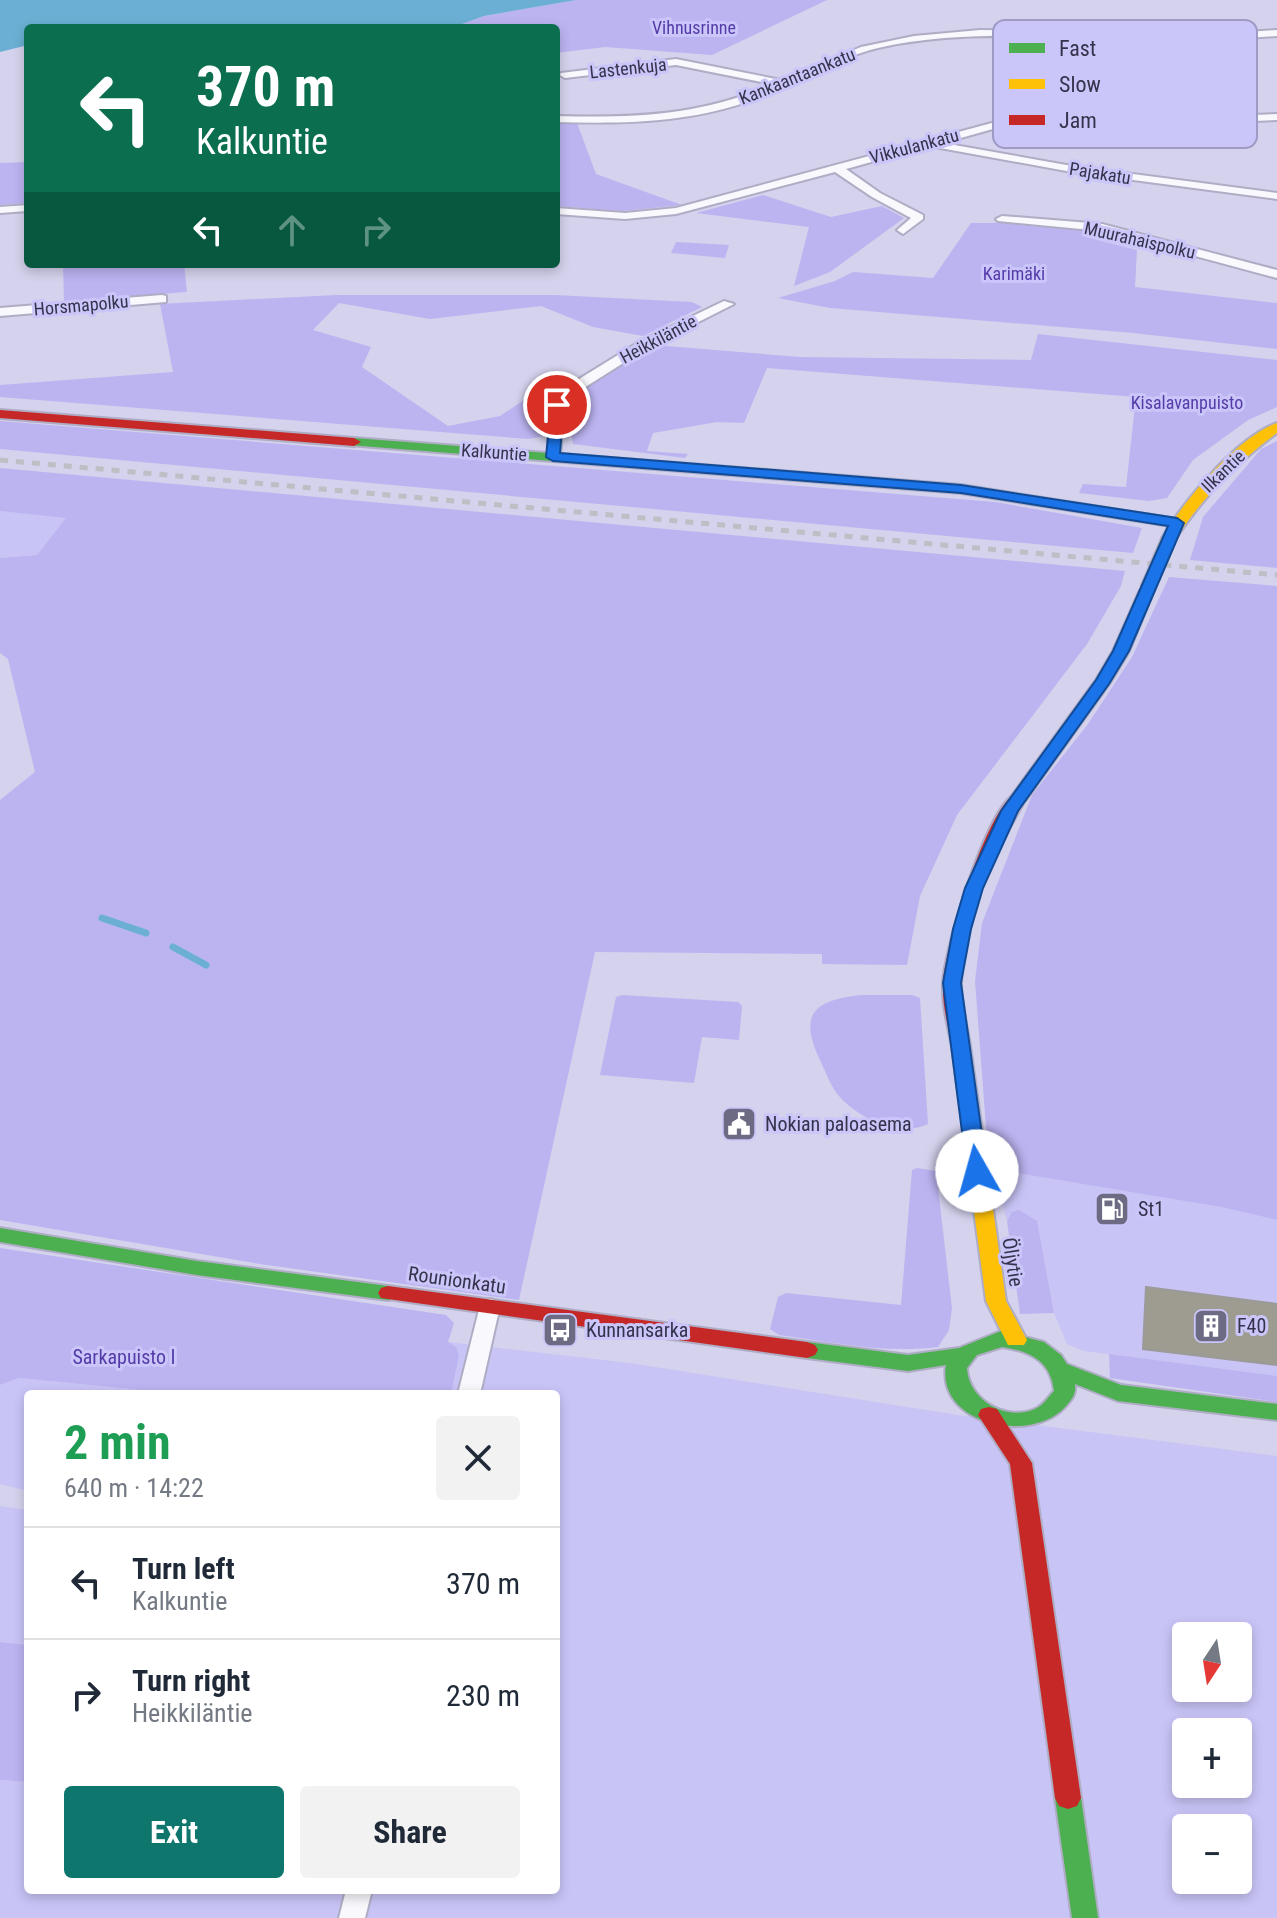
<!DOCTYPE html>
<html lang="en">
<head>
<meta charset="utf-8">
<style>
  body { margin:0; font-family:"Roboto Condensed",sans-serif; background:#f2f2f3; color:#1f2937; height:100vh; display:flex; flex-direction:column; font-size:30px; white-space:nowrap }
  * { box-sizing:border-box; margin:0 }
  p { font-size:26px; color:#747a83 }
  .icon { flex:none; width:44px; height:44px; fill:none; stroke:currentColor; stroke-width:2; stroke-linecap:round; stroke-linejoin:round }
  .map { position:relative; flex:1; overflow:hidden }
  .sheet { position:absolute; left:24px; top:1390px; width:536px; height:504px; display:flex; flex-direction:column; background:#fff; border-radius:8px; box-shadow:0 4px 12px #0003 }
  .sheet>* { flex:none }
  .banner { position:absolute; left:24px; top:24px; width:536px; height:244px; border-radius:8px; box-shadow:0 4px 12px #0003; background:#0b6e4f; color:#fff; overflow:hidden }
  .needle { width:52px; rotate:192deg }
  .fabs { position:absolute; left:1172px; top:1622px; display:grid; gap:16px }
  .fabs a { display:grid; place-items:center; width:80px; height:80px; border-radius:8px; background:#fff; box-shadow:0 4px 12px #0003; font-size:40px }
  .pin { position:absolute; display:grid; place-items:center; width:68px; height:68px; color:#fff; margin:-34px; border:4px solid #fff; border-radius:50%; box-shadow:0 2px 8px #0007 }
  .me { position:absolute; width:88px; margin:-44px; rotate:353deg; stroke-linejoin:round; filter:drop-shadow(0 0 6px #0008) }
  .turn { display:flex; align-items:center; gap:28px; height:168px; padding:0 40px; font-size:36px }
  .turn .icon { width:104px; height:104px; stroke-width:2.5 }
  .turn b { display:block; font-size:56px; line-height:68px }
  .lanes { display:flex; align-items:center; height:76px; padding:0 40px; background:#0003; justify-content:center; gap:40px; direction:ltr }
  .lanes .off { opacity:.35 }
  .round { display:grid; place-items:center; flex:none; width:84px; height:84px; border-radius:8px; background:#f2f2f3 }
  .overview { display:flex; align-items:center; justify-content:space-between; height:136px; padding:0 40px }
  h1 { font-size:48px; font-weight:700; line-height:60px; color:#1e9e55 }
  .primary-button { display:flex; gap:16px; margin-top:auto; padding:16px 40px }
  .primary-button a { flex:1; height:92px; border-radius:8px; background:#0f766e; color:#fff; font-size:32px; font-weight:700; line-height:92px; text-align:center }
  .primary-button a+a { background:#f2f2f3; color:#1f2937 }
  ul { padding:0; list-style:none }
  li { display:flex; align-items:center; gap:24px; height:112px; padding:0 40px; border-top:2px solid #e0e1e3 }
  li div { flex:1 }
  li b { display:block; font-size:30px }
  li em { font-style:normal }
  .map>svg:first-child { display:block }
</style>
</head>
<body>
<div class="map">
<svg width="1277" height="1918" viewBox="0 0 1277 1918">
  <rect width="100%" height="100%" fill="#d4d2ed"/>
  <g fill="#c8c4f6" fill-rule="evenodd">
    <polygon points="0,511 67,517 37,555 0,558"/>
    <polygon points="988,1153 1277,1220 1277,1376 1084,1351 1067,1344 1054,1313 1037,1221 1012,1212 1007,1221"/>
    <path d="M448,1342L630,1363L958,1415L1277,1456V1918H0V1780L28,1782V1890H556V1394H451L459,1356ZM1186,1636H1238V1688H1186ZM1186,1732H1238V1784H1186ZM1186,1828H1238V1880H1186Z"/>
    <polygon points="19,1378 181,1394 28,1394 28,1491 0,1484 0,1385"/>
    <polygon points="0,1506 28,1510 28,1645 0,1642"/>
  </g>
  <g fill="#bbb4f1">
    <polygon points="576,0 827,0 712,55 605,47 556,53 556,28 451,28 484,16"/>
    <polygon points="556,123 577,123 596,174 682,205 623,211 556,206"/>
    <polygon points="28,162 28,203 0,205 0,163"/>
    <polygon points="763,195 831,217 882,206 904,218 830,272 794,286 809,227 696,213"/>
    <polygon points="971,223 1012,223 1090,230 1086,237 1137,250 1135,287 1277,303 1277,349 1133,333 830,308 778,298 835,281 853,272 933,278"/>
    <polygon points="676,242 729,245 725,258 671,253"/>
    <polygon points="63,264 184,264 187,292 64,301"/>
    <polygon points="336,295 555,295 692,302 702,307 643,336 593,327 541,306 430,319 339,303 313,330 371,347 362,367 448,426 500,416 554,380 566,383 544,407 544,436 528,439 0,397 0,385 173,372 160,304"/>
    <polygon points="1038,334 1277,360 1277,407 1248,420 1193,460 1167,498 1149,501 1079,493 1083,484 1126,487 1136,397 767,368 744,423 717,422 653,433 647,451 688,454 685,458 573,444 565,407 580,390 654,345 800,357 1031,360"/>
    <polygon points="0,421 995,502 1142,528 1133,553 0,449"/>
    <polygon points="1277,441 1277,568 1190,560 1203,517 1261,449"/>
    <polygon points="0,468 1125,571 1121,586 1087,644 957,815 920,896 907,965 822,964 822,954 595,952 519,1300 260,1264 0,1220 0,800 35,772 8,659 0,653 0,558 37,555 66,518 0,511"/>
    <polygon points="1169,577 1277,586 1277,1220 1221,1207 1012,1172 997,1165 988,1153 975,981 982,923 1032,795 1088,724 1132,657"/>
    <polygon points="622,995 738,1002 742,1006 739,1040 702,1037 694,1083 600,1075 616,997"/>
    <path d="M862,995H912L920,998L928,1124C899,1138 858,1118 838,1095C831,1086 826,1073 821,1062C798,1015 812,1000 862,995Z"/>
    <path d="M917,1168L936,1171L952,1308L949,1330L938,1347C886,1354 831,1342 779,1335L770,1329L778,1297L786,1293L901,1305L912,1170Z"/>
    <polygon points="1019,1210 1037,1221 1054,1313 1020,1314 1007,1221 1012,1212"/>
    <polygon points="0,1248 446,1315 454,1323 448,1342 456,1347 459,1356 451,1394 181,1394 19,1378 0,1385"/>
    <polygon points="1109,1354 1277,1376 1277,1402 1110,1378"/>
    <polygon points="0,1642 28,1645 28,1782 0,1780"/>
  </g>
  <polygon fill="#6bb0d4" points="0,0 576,0 484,16 451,28 28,28 28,45 0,52"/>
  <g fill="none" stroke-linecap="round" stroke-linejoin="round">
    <g stroke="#6bb0d4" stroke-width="7">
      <polyline points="102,918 146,933"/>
      <polyline points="173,947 206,965"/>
    </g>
  </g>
  <polygon fill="#9e9c91" stroke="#9b9a99" stroke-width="2" points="1146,1287 1277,1304 1277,1365 1143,1349"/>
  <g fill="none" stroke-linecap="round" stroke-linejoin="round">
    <g stroke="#afadc5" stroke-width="4">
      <g id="street">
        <path d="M980,30L1233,33L1277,30V36L1233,39L1102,37L1030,119L1132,120L1277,114V120L1132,126L1007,125L943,143L1072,166L1277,193V199L1072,172L929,146L846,169L880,193L923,215V219L903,234L897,230L911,218L872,197L835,172L676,214L625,219L556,214V208L625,213L676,208L1003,120L1018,119L1092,37C1021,36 948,32 878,48C833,59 796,83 755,99C692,123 623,124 556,122V116C630,118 703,116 771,84L676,65L565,78L560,75L561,73L676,59L781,80L861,47L914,36Z"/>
        <polygon points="28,205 28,211 0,213 0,207"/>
        <polygon points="1002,216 1102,224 1277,270 1277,278 1102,231 998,221 996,219"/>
        <polygon points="162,295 166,296 166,302 0,316 0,308"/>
        <polygon points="724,301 734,304 647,348 568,398 564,405 560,457 558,460 548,460 550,405 558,392 639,342"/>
        <polygon points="490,1299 497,1301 500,1306 480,1394 458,1394 480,1306 483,1301"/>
        <polygon points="346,1890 372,1890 365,1918 339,1918"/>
      </g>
    </g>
    <g stroke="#afadc5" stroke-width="4">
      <g id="fast">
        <polygon points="354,438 961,485 1177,519 1184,523 1177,527 961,493 349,445 349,439"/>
        <polygon points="0,1228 197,1261 388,1286 395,1288 398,1293 395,1298 388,1300 197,1275 0,1242"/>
        <path d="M1001,1331L1044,1342L1061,1355L1067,1364L1121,1385L1277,1404V1420L1118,1401L1075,1384C1076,1394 1073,1398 1066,1406C1032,1445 936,1425 946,1365L908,1371L807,1358L799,1355L796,1350L799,1345L807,1342L908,1355L959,1348ZM1002,1347C1030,1351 1051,1361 1054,1391C1048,1397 1043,1406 1035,1409C1005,1422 968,1399 967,1368L977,1355Z"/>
        <polygon points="1068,1787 1077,1790 1081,1798 1098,1918 1072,1918 1055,1798 1059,1790"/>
      </g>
    </g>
    <g stroke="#afadc5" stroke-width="4">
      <g id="slow">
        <path d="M1277,423V433C1235,464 1203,497 1174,541H1164L1162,538C1183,502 1237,437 1277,423Z"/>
        <polygon points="1147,586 1154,590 1129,651 1111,681 1025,801 1013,801 1011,797 1096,680 1113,651 1140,590"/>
        <polygon points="961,1040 970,1046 1006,1301 1027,1340 1024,1345 1008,1345 986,1301 952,1046"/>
      </g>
    </g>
    <g stroke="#afadc5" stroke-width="4">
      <g id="jam">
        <polygon points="0,410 354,438 361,442 354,446 0,418"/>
        <path d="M1019,792L1027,797C994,852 962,918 961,984C961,1005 967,1026 970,1046L961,1052L952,1046C948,1026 942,1005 943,984C944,951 988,800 1019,792Z"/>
        <polygon points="388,1286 807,1342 815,1345 818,1350 815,1355 807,1358 381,1298 378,1293 381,1288"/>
        <polygon points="989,1407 997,1409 1032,1463 1081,1798 1077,1806 1068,1809 1059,1806 1055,1798 1010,1464 978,1415 981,1409"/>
      </g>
    </g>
    <use href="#street" fill="#f9f8fc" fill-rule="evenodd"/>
    <use href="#fast" fill="#4caf50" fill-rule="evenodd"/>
    <use href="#slow" fill="#ffc107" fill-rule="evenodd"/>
    <use href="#jam" fill="#c62828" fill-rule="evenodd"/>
    <polyline stroke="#bebec5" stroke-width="5" stroke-dasharray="8 8" stroke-linecap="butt" points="0,460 1277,575"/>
    <g stroke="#afadc5" stroke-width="17" stroke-linecap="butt">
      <polyline id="slow-bridge" points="1147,590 1168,541"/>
    </g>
    <use href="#slow-bridge" stroke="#ffc107" stroke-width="14"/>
  </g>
  <polygon fill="#1a73e8" stroke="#114b97" stroke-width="2" points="557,401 564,405 560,453 961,485 1177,518 1184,523 1129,651 1109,684 1018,811 983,888 971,929 961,983 987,1171 984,1176 977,1178 967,1171 943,983 953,929 965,888 1001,811 1096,680 1113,651 1168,526 961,493 553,461 546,457 551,405"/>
  <defs>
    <g id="civic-square" transform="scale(1.8)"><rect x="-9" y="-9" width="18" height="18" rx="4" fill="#6d6b84" stroke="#cac6f9"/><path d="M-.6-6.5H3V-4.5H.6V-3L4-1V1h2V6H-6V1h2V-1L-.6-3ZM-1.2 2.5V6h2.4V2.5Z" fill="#fff"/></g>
    <g id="fuel-square" transform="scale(1.8)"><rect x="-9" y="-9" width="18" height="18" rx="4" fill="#6d6b84" stroke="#cac6f9"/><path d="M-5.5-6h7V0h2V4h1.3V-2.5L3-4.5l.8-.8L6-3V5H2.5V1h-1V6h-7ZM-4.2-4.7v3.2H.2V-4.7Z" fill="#fff"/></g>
    <g id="building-square" transform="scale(1.8)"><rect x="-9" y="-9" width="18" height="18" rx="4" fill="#6d6b84" stroke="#cac6f9"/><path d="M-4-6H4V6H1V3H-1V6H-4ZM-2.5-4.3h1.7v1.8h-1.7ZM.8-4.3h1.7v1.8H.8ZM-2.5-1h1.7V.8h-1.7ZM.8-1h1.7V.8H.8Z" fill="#fff"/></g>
    <g id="bus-square" transform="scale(1.8)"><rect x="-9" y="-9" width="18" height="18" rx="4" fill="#6d6b84" stroke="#cac6f9"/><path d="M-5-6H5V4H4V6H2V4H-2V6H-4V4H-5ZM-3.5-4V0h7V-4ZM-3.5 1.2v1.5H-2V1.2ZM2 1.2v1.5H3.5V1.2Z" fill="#fff"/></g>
  </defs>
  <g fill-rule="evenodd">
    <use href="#civic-square" x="739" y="1124"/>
    <use href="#fuel-square" x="1112" y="1209"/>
    <use href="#building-square" x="1211" y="1326"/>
    <use href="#bus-square" x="560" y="1330"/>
  </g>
  <g text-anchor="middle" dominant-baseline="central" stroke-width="6" stroke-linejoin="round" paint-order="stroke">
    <g font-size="18" fill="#553ca9" stroke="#cac6f9">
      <text x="694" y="27">Vihnusrinne</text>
      <text x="1014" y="273">Karimäki</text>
      <text x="1187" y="402">Kisalavanpuisto</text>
    </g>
    <g font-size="18" fill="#35334c" stroke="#cac6f9">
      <text transform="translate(628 68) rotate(-6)">Lastenkuja</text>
      <text transform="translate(797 76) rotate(-22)">Kankaantaankatu</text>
      <text transform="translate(914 146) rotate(-15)">Vikkulankatu</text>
      <text transform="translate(1100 173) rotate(9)">Pajakatu</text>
      <text transform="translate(1140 240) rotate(13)">Muurahaispolku</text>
      <text transform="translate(81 305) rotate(-5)">Horsmapolku</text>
      <text transform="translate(658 339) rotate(-28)">Heikkiläntie</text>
      <text transform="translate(494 452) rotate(4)">Kalkuntie</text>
      <text transform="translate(1223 471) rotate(-44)">Ilkantie</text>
    </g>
    <g font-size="20" fill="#35334c" stroke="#cac6f9" text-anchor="start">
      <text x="765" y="1124">Nokian paloasema</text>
      <text x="1138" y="1209">St1</text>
      <text x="1237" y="1326">F40</text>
      <text x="586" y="1330">Kunnansarka</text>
    </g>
    <g font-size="20" fill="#35334c" stroke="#cac6f9">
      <text transform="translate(1013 1262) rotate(81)">Öljytie</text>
      <text transform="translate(457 1280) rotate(8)">Rounionkatu</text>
    </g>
    <g font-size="20" fill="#553ca9" stroke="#cac6f9">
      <text x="124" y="1357">Sarkapuisto I</text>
    </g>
  </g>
  <rect x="993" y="20" width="264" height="128" rx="12" fill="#cac6f9" stroke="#9d9ac5" stroke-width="2"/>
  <rect x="1009" y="43" width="36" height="10" fill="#4caf50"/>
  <rect x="1009" y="79" width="36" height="10" fill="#ffc107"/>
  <rect x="1009" y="115" width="36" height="10" fill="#c62828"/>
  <g font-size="22" fill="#35334c">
    <text x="1059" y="56">Fast</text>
    <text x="1059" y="92">Slow</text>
    <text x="1059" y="128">Jam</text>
  </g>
</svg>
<div class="fabs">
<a><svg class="needle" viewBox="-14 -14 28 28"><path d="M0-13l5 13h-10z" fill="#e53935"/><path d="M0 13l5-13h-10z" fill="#747a83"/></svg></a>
<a>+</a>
<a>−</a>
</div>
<div class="pin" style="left:557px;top:405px;background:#d93025"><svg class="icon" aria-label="arrive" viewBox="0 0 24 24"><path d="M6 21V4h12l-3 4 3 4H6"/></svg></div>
<svg class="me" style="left:977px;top:1171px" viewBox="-20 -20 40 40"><circle r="19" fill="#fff"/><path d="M0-13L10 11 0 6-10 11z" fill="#1a73e8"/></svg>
<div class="banner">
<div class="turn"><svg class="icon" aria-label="left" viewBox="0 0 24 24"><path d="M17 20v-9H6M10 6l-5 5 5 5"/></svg><div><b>370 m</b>Kalkuntie</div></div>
<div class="lanes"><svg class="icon" aria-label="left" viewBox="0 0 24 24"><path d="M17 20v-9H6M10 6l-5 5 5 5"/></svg><svg class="icon off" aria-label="ahead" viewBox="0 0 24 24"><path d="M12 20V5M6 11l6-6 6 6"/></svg><svg class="icon off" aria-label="right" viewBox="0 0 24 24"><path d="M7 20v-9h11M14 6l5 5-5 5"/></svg></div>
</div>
<section class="sheet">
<div class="overview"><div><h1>2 min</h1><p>640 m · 14:22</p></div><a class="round"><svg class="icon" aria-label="close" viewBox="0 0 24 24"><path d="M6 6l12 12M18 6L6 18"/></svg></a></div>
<ul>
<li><svg class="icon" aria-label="left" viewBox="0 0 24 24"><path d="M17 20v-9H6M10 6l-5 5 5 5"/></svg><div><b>Turn left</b><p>Kalkuntie</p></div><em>370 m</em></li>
<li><svg class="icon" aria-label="right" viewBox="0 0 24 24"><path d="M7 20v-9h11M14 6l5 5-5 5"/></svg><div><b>Turn right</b><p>Heikkiläntie</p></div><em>230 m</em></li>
</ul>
<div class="primary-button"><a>Exit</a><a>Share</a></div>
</section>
</div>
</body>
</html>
